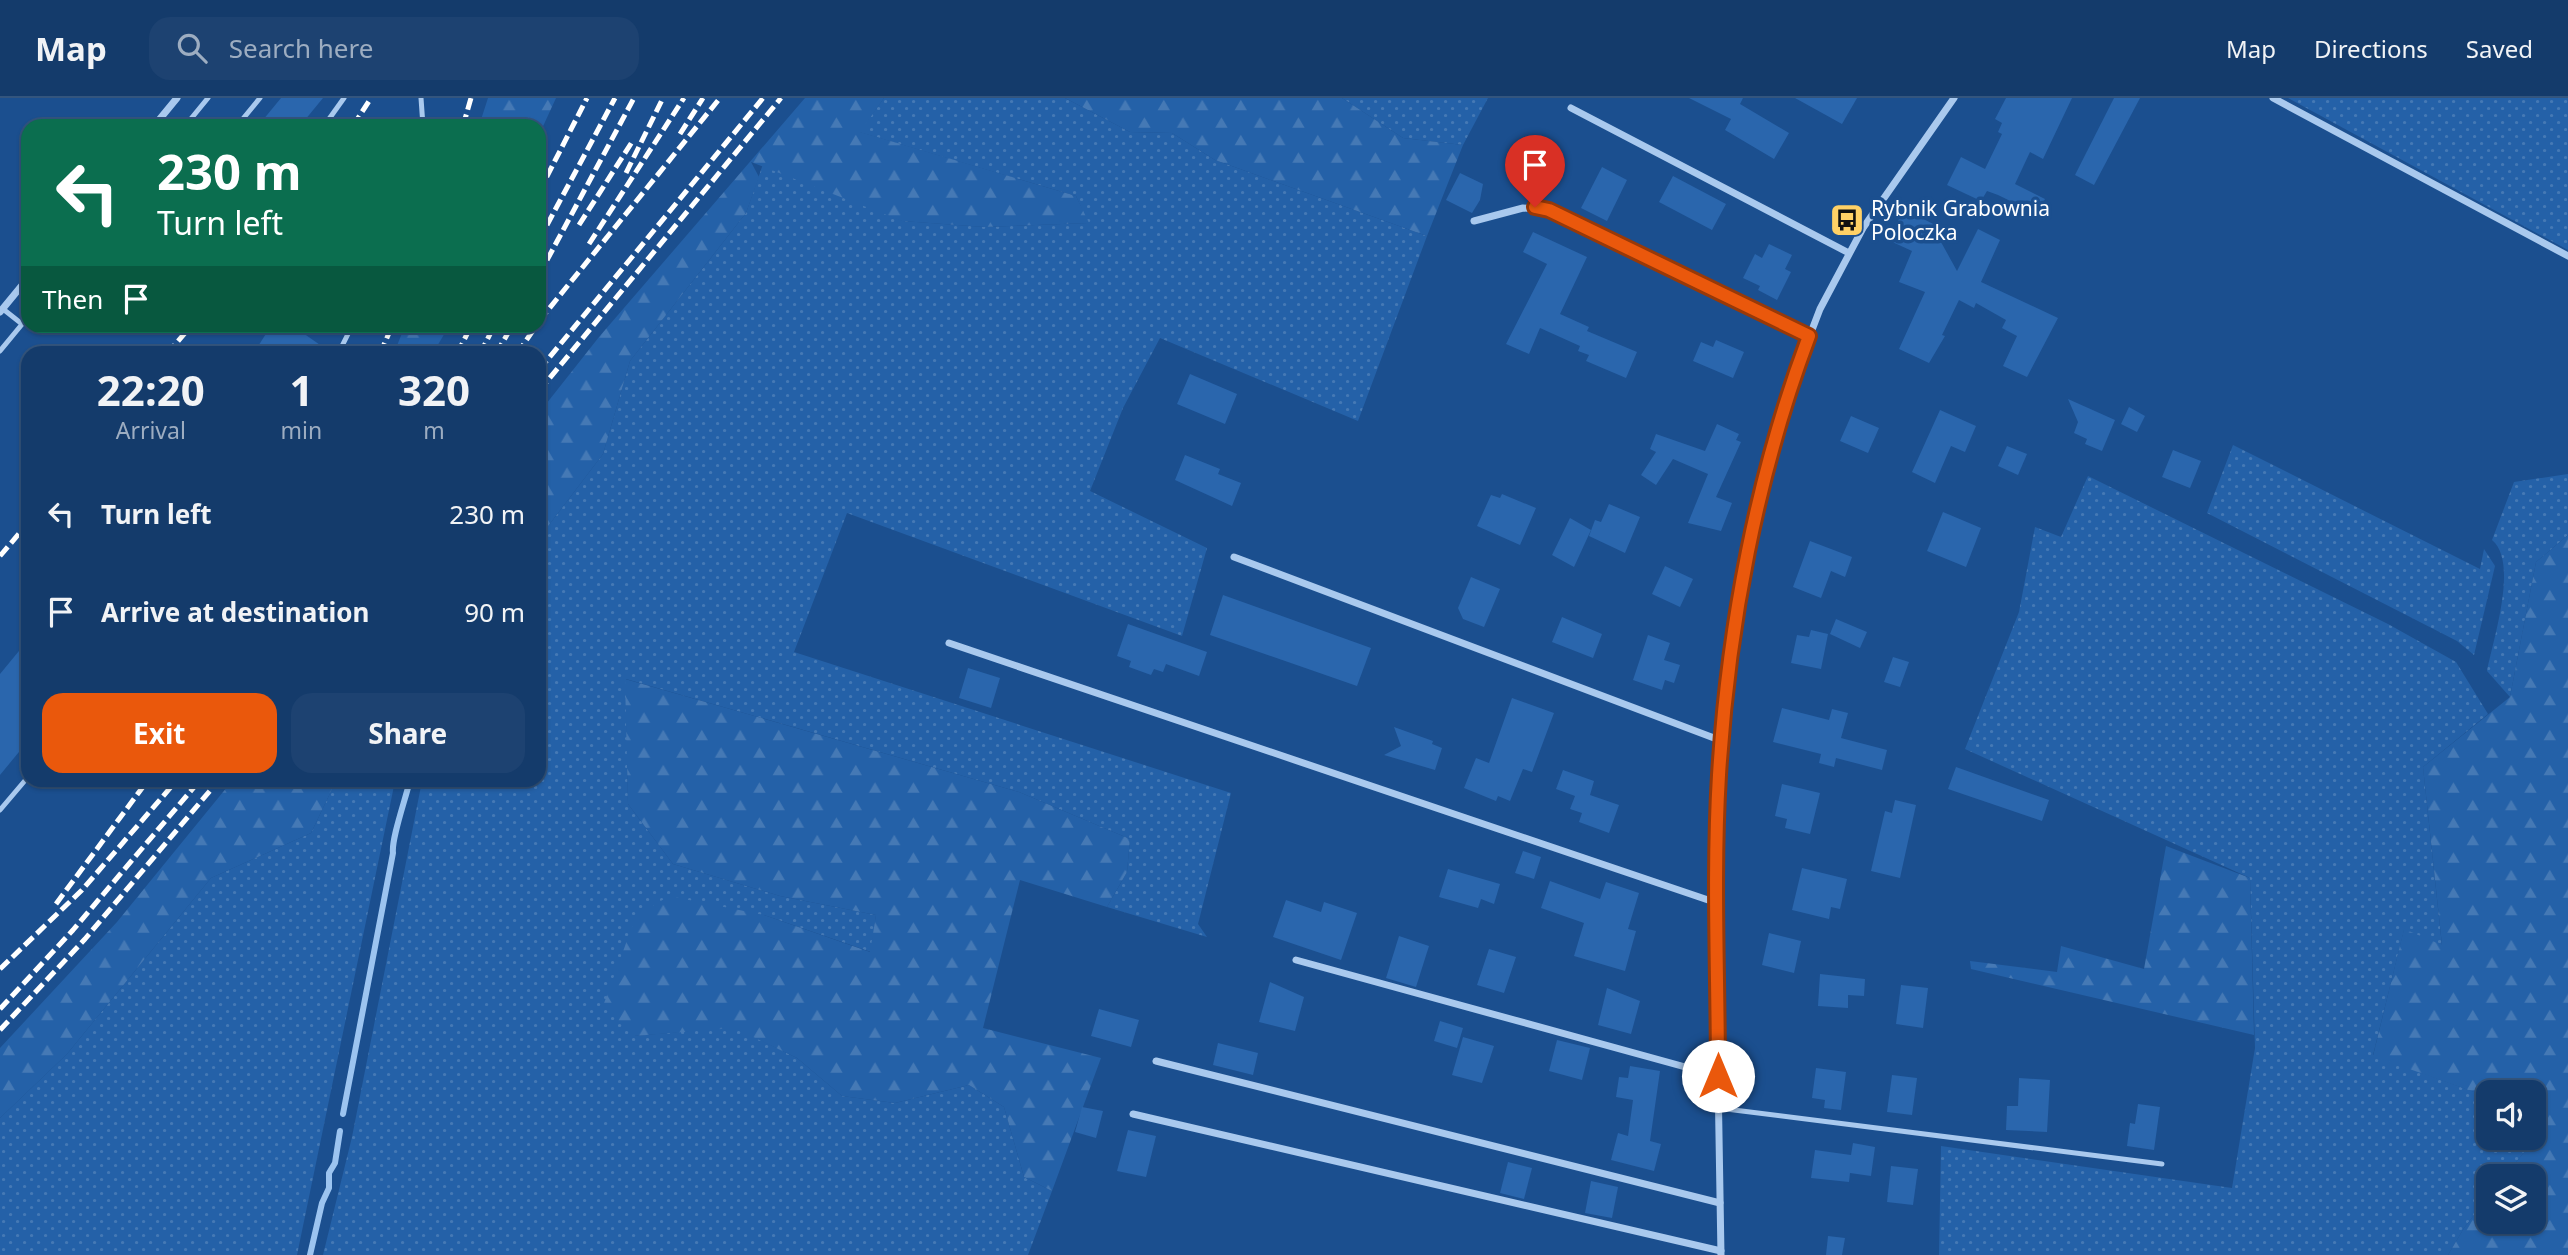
<!DOCTYPE html>
<html lang="en">
<head>
<meta charset="utf-8">
<style>
  body { margin:0; font-family:"Noto Sans",sans-serif; background:#1d4271; color:#f1f3f6; height:100vh; display:flex; flex-direction:column; font-size:26px; white-space:nowrap }
  * { box-sizing:border-box; margin:0 }
  p { font-size:23px; color:#9dadc1 }
  .icon { flex:none; width:38px; height:38px; fill:none; stroke:currentColor; stroke-width:2; stroke-linecap:round; stroke-linejoin:round }
  .map { position:relative; flex:1; overflow:hidden }
  .drawer { position:absolute; left:21px; top:248px; width:525px; height:441px; display:flex; flex-direction:column; background:#143b6b; border-radius:21px; box-shadow:0 2px 5px #0004,0 0 0 2px #33557e }
  .drawer>* { flex:none }
  .top-card { position:absolute; left:21px; top:21px; width:525px; height:214px; border-radius:21px; box-shadow:0 2px 5px #0004,0 0 0 2px #33557e; background:#0b6e4f; color:#fff; overflow:hidden }
  .fabs { position:absolute; left:2476px; top:982px; display:grid; gap:14px }
  .fabs a { display:grid; place-items:center; width:70px; height:70px; border-radius:14px; background:#143b6b; box-shadow:0 2px 5px #0004,0 0 0 2px #33557e; font-size:35px }
  .pin { position:absolute; display:grid; place-items:center; width:60px; height:60px; color:#fff; margin:-72px -30px; border-radius:50% 50% 50% 0; rotate:-45deg; box-shadow:0 0 7px #0007 }
  .pin .icon { rotate:45deg }
  .me { position:absolute; width:77px; margin:-38px; rotate:0deg; stroke-linejoin:round; filter:drop-shadow(0 0 5px #0008) }
  .turn { display:flex; align-items:center; gap:24px; height:147px; padding:0 21px; font-size:32px }
  .turn .icon { width:91px; height:91px; stroke-width:2.5 }
  .turn b { display:block; font-size:49px; line-height:60px }
  .then { display:flex; align-items:center; height:66px; padding:0 21px; background:#0003; gap:14px; font-size:26px }
  .eta { display:flex; justify-content:space-evenly; align-items:center; height:119px; text-align:center }
  .eta b { font-size:42px; font-weight:700; line-height:49px }
  .action { display:flex; gap:14px; margin-top:auto; padding:14px 21px }
  .action a { flex:1; height:80px; border-radius:21px; background:#ea580c; color:#fff; font-size:28px; font-weight:700; line-height:80px; text-align:center }
  .action a+a { background:#1d4271; color:#f1f3f6 }
  ul { padding:0; list-style:none }
  li { display:flex; align-items:center; gap:21px; height:98px; padding:0 21px }
  li div { flex:1 }
  li b { display:block; font-size:26px }
  li em { font-style:normal }
  header { display:flex; align-items:center; gap:42px; box-sizing:border-box; height:98px; padding:0 35px; background:#143b6b; border-bottom:2px solid #33557e }
  header strong { font-size:33px }
  nav { display:flex; gap:38px; margin-inline-start:auto; font-size:24px }
  .search { width:490px; height:63px; background:#1d4271; display:flex; align-items:center; gap:18px; box-sizing:border-box; padding:0 24px; border-radius:21px; color:#9dadc1; font-size:26px }
  .map>svg:first-child { display:block }
</style>
</head>
<body>
<header>
<strong>Map</strong>
<div class="search"><svg class="icon" aria-label="search" viewBox="0 0 24 24"><circle cx="10" cy="10" r="6"/><path d="M15 15l6 6"/></svg>Search here</div>
<nav><a>Map</a><a>Directions</a><a>Saved</a></nav>
</header>
<div class="map">
<svg width="2568" height="1157" viewBox="0 0 2568 1157">
  <defs>
    <pattern id="grass-dots" width="8" height="8" patternUnits="userSpaceOnUse" patternTransform="scale(1.75)"><rect width="8" height="8" fill="#2461a8"/><path d="M2 2h.1M6 6h.1" fill="none" stroke="#4579b5" stroke-width="1.8" stroke-linecap="round"/></pattern>
    <pattern id="forest-firs" width="22" height="20" patternUnits="userSpaceOnUse" patternTransform="scale(1.75)"><rect width="22" height="20" fill="#2461a8"/><path d="M5 1l3.5 6h-7zM16 11l3.5 6h-7z" fill="#4579b5"/></pattern>
  </defs>
  <rect width="100%" height="100%" fill="#1b4f8f"/>
  <g fill="url(#grass-dots)">
    <polygon points="884,0 1065,0 1130,34 1172,35 1215,62 1427,138 1358,323 1160,240 1123,310 1090,393 1207,450 1182,538 847,415 794,554 1231,695 1198,826 1207,839 1107,809 1127,774 1130,741 1019,694 626,581 628,706 673,766 780,798 876,817 871,854 764,817 634,938 734,929 797,960 842,998 895,1005 969,987 1004,1009 1024,1079 1052,1093 1028,1157 323,1157 352,1039 422,683 539,682 539,440 603,356 630,263 746,115 763,66 903,123 984,129 1088,125 1076,98 859,34"/>
    <polygon points="1342,0 1488,0 1463,47 1403,40"/>
    <polygon points="2288,0 2568,0 2568,152"/>
    <polygon points="2233,347 2480,471 2484,451 2495,468 2474,557 2457,543 2207,415"/>
    <path d="M2568,376V437L2536,464L2510,599L2487,573C2493,542 2519,464 2492,442L2514,384Z"/>
    <polygon points="2088,378 2388,526 2456,564 2488,616 2423,669 2442,848 2404,832 2373,957 2488,999 2488,1040 2534,1040 2534,1029 2538,1037 2505,1078 2488,1078 2488,1099 2464,1130 2448,1157 1939,1157 1941,1048 2232,1090 2255,950 2250,780 1965,651 2019,514 2035,429 2061,439"/>
    <polygon points="336,683 395,683 297,1157 0,1157 0,1020 67,956 211,780 311,735"/>
  </g>
  <g fill="url(#forest-firs)">
    <polygon points="488,0 556,0 539,37 539,28 479,28"/>
    <polygon points="805,0 884,0 860,34 1076,98 1089,125 984,129 902,123 751,64 759,79 746,115 630,263 603,356 539,440 539,315 599,239"/>
    <polygon points="1065,0 1342,0 1403,40 1463,47 1427,138 1215,62 1172,35 1130,34"/>
    <polygon points="405,228 449,228 433,255 394,255"/>
    <polygon points="2568,437 2568,1157 2448,1157 2464,1130 2488,1099 2488,1124 2534,1124 2534,1078 2505,1078 2538,1037 2534,1029 2534,994 2488,994 2488,999 2373,958 2404,831 2442,847 2423,669 2510,599 2536,464"/>
    <polygon points="625,581 1019,694 1130,741 1127,774 1107,809 1020,782 983,930 1101,960 1052,1093 1024,1079 1004,1009 969,987 895,1005 842,998 797,960 734,930 634,938 603,908 636,818 669,798 764,817 870,854 876,817 780,798 673,766 628,706"/>
    <polygon points="232,683 336,683 311,735 211,780 67,956 0,1020 0,950 117,824"/>
    <polygon points="2166,748 2250,780 2254,937 1971,871 1970,863 2057,874 2061,848 2144,871"/>
  </g>
  <g fill="none" stroke-linecap="round" stroke-linejoin="round">
    <g stroke="#9cc4f0" stroke-width="6">
      <path d="M343,1016L393,755C391,741 406,700 410,682"/>
      <polyline points="310,1157 322,1105 329,1090 329,1075 335,1065 340,1033"/>
    </g>
  </g>
  <g fill="#2a66ad">
    <polygon points="281,0 323,0 300,28 258,28"/>
    <polygon points="1689,0 1743,0 1740,6 1789,35 1774,61 1725,32 1731,21"/>
    <polygon points="1795,0 1857,0 1842,26"/>
    <polygon points="2006,0 2072,0 2043,61 2030,54 2015,86 2045,101 2037,116 1998,97 1987,93 1981,103 1947,87 1961,59 1985,71 2002,36 1998,34 2002,25 1995,21"/>
    <polygon points="2114,0 2140,0 2094,87 2075,77"/>
    <polygon points="1602,69 1627,82 1607,123 1581,110"/>
    <polygon points="1460,75 1483,86 1480,102 1472,115 1446,102"/>
    <polygon points="1673,78 1726,106 1712,132 1659,104"/>
    <polygon points="1904,111 1939,129 1936,135 1957,173 1978,131 2000,142 1981,184 2058,220 2027,279 2003,268 2017,238 2002,230 2006,222 1976,205 1974,210 1959,202 1942,237 1945,238 1929,265 1899,251 1925,194 1899,184 1912,153 1888,142"/>
    <polygon points="1533,134 1587,159 1560,216 1589,229 1587,233 1637,254 1626,280 1586,263 1589,257 1578,253 1580,248 1540,230 1529,256 1506,246 1547,166 1523,154"/>
    <polygon points="1769,146 1792,157 1785,171 1791,174 1777,202 1758,192 1760,188 1743,180 1755,156 1762,160"/>
    <polygon points="271,228 293,228 333,256 253,256"/>
    <polygon points="1716,242 1744,254 1733,280 1693,263 1701,244 1713,249"/>
    <polygon points="1190,276 1237,296 1225,326 1177,306"/>
    <polygon points="2068,301 2115,322 2102,353 2085,346 2087,341 2074,335 2078,324"/>
    <polygon points="2129,309 2145,318 2137,334 2121,326"/>
    <polygon points="1940,312 1976,328 1965,354 1951,348 1935,385 1912,374"/>
    <polygon points="1851,318 1879,330 1868,355 1840,343"/>
    <polygon points="1717,326 1739,336 1736,342 1741,344 1716,399 1732,405 1721,433 1688,425 1708,376 1673,361 1656,387 1641,377 1656,354 1650,351 1656,336 1705,353"/>
    <polygon points="2007,348 2027,356 2018,377 1998,368"/>
    <polygon points="2173,352 2201,363 2190,390 2162,379"/>
    <polygon points="1185,357 1220,371 1218,376 1241,385 1232,408 1175,382"/>
    <polygon points="1502,396 1536,410 1520,447 1477,428 1491,397 1500,400"/>
    <polygon points="1609,406 1640,419 1625,455 1589,438 1595,422 1601,424"/>
    <polygon points="1943,414 1981,430 1966,469 1927,453"/>
    <polygon points="1570,420 1591,432 1574,469 1552,457"/>
    <polygon points="1810,443 1852,459 1845,479 1831,473 1821,500 1793,489"/>
    <polygon points="1665,468 1693,481 1680,509 1652,496"/>
    <polygon points="1471,479 1500,491 1484,529 1463,521 1458,510"/>
    <polygon points="1223,497 1371,550 1357,588 1210,537"/>
    <polygon points="1562,519 1602,536 1593,560 1552,544"/>
    <polygon points="1836,521 1867,534 1860,550 1830,536"/>
    <polygon points="1128,526 1207,554 1199,578 1166,566 1163,574 1154,571 1151,577 1129,569 1131,563 1117,558"/>
    <polygon points="1811,532 1828,536 1821,571 1791,565 1797,537 1809,539"/>
    <polygon points="1648,537 1670,545 1664,562 1680,567 1674,585 1665,582 1662,592 1633,582"/>
    <polygon points="28,542 28,643 0,677 0,576"/>
    <polygon points="1893,559 1909,564 1900,589 1884,584"/>
    <polygon points="968,570 1000,580 991,610 959,600"/>
    <polygon points="1512,600 1554,615 1532,674 1523,671 1510,703 1498,698 1496,703 1464,690 1476,660 1489,665"/>
    <polygon points="1782,610 1829,622 1832,611 1848,615 1841,640 1887,652 1882,672 1836,660 1834,669 1819,665 1821,656 1773,644"/>
    <polygon points="1394,629 1433,643 1432,646 1442,650 1435,672 1384,657 1401,648"/>
    <polygon points="1956,669 2049,702 2042,723 1948,691"/>
    <polygon points="1563,672 1594,683 1590,697 1619,707 1609,735 1579,724 1582,715 1570,711 1575,698 1556,691"/>
    <polygon points="1782,686 1820,695 1810,736 1785,730 1787,721 1775,718"/>
    <polygon points="1895,702 1916,707 1900,780 1871,773 1885,713 1892,715"/>
    <polygon points="1523,753 1541,759 1534,781 1515,775"/>
    <polygon points="1802,770 1847,781 1840,811 1831,809 1829,821 1792,812"/>
    <polygon points="1448,771 1500,786 1494,806 1481,801 1478,810 1439,799"/>
    <polygon points="1550,783 1600,801 1606,784 1639,795 1628,831 1636,833 1625,873 1574,858 1584,825 1541,810"/>
    <polygon points="1286,802 1321,814 1324,804 1357,815 1341,862 1273,839"/>
    <polygon points="1769,835 1801,843 1794,875 1762,867"/>
    <polygon points="1399,838 1429,848 1416,889 1386,880"/>
    <polygon points="1489,851 1516,859 1504,895 1477,887"/>
    <polygon points="1820,876 1865,881 1864,898 1848,897 1848,910 1818,908"/>
    <polygon points="1270,884 1304,899 1295,933 1259,924"/>
    <polygon points="1901,887 1928,890 1923,930 1896,926"/>
    <polygon points="1607,890 1640,903 1631,936 1598,927"/>
    <polygon points="1099,911 1139,922 1131,949 1091,938"/>
    <polygon points="1440,923 1463,930 1457,950 1434,943"/>
    <polygon points="1463,939 1494,948 1482,985 1452,977"/>
    <polygon points="1557,942 1590,950 1582,982 1549,973"/>
    <polygon points="1218,945 1258,955 1253,977 1213,967"/>
    <polygon points="1630,968 1660,973 1650,1043 1661,1046 1654,1073 1611,1062 1618,1035 1628,1038 1633,1002 1616,999 1619,979 1628,980"/>
    <polygon points="1816,970 1846,974 1841,1012 1824,1010 1825,1002 1812,1000"/>
    <polygon points="1892,977 1917,980 1912,1017 1887,1014"/>
    <polygon points="2019,980 2050,982 2047,1034 2006,1032 2007,1008 2018,1008"/>
    <polygon points="2138,1006 2160,1009 2154,1052 2127,1048 2130,1025 2135,1026"/>
    <polygon points="1082,1009 1103,1013 1096,1040 1075,1034"/>
    <polygon points="1128,1032 1156,1038 1146,1079 1117,1073"/>
    <polygon points="1853,1045 1875,1049 1871,1078 1850,1075 1849,1084 1811,1080 1815,1052 1851,1057"/>
    <polygon points="1508,1064 1532,1070 1524,1101 1500,1095"/>
    <polygon points="1891,1068 1918,1071 1913,1107 1887,1104"/>
    <polygon points="1591,1083 1618,1089 1612,1120 1585,1115"/>
    <polygon points="1828,1138 1845,1140 1842,1157 1826,1157"/>
  </g>
  <g fill="none" stroke-linecap="round" stroke-linejoin="round">
    <g stroke="#a9c9ee" stroke-width="5">
      <polyline points="421,0 423,28"/>
      <polyline points="185,28 208,0"/>
      <polyline points="237,28 260,0"/>
      <polyline points="324,28 344,0"/>
      <polyline points="3,211 22,226"/>
      <polyline points="0,253 28,219"/>
      <polyline points="338,256 352,228"/>
      <polyline points="0,712 28,679"/>
      <polyline points="1718,1010 2162,1066"/>
    </g>
    <g stroke="#a9c9ee" stroke-width="7">
      <polyline points="2273,0 2568,158"/>
      <polyline points="1571,10 1849,155"/>
      <polyline points="154,28 177,0"/>
      <polyline points="1474,123 1523,110 1549,112 1809,238"/>
      <polyline points="0,214 28,180"/>
      <polyline points="1234,459 1722,643"/>
      <polyline points="949,545 1717,805"/>
      <polyline points="1296,862 1718,978"/>
      <polyline points="1156,963 1720,1105"/>
      <polyline points="1133,1016 1721,1153"/>
      <polyline points="1721,1157 1718,978 1719,680 1732,549 1745,479 1777,335 1789,292 1820,211 1863,130 1954,0"/>
    </g>
    <g stroke="#fff" stroke-width="5" stroke-dasharray="12 5" stroke-linecap="butt">
      <polyline points="353,28 371,0"/>
      <polyline points="463,28 471,0"/>
      <polyline points="680,36 703,0"/>
      <polyline points="626,75 663,0"/>
      <polyline points="539,94 587,0"/>
      <polyline points="579,127 632,44"/>
      <polyline points="539,142 615,0"/>
      <polyline points="589,146 684,0"/>
      <polyline points="539,177 634,0"/>
      <polyline points="539,223 720,0"/>
      <polyline points="167,256 191,228"/>
      <polyline points="380,256 392,228"/>
      <polyline points="457,256 471,228"/>
      <polyline points="480,256 494,228"/>
      <polyline points="496,256 512,228"/>
      <polyline points="517,256 536,228"/>
      <polyline points="539,272 763,0"/>
      <polyline points="539,293 781,0"/>
      <polyline points="0,458 28,425"/>
      <polyline points="56,806 148,682"/>
      <polyline points="0,871 82,792 177,682"/>
      <polyline points="0,911 73,832 200,682"/>
      <polyline points="0,932 85,841 219,682"/>
    </g>
  </g>
  <g fill="none" stroke-linecap="round" stroke-linejoin="round">
    <g stroke="#983908" stroke-width="18">
      <path id="route" d="M1535,109L1549,112L1809,238C1757,376 1728,529 1719,677C1713,776 1718,878 1718,978"/>
    </g>
    <use href="#route" stroke="#ea580c" stroke-width="12"/>
  </g>
  <defs>
    <g id="bus-square" transform="scale(1.75)"><rect x="-9" y="-9" width="18" height="18" rx="4" fill="#ffd166" stroke="#1b4f8f"/><path d="M-5-6H5V4H4V6H2V4H-2V6H-4V4H-5ZM-3.5-4V0h7V-4ZM-3.5 1.2v1.5H-2V1.2ZM2 1.2v1.5H3.5V1.2Z" fill="#111"/></g>
  </defs>
  <g fill-rule="evenodd">
    <use href="#bus-square" x="1847" y="122"/>
  </g>
  <g text-anchor="middle" dominant-baseline="central" stroke-width="7" stroke-linejoin="round" paint-order="stroke">
    <g font-size="21" fill="#fff" stroke="#1b4f8f" text-anchor="start">
      <text x="1871" y="110">Rybnik Grabownia<tspan x="1871" dy="24">Poloczka</tspan></text>
    </g>
  </g>
</svg>
<div class="fabs">
<a><svg class="icon" aria-label="sound" viewBox="0 0 24 24"><path d="M4 9h4l5-4v14l-5-4H4zM17 9q2 3 0 6"/></svg></a>
<a><svg class="icon" aria-label="layers" viewBox="0 0 24 24"><path d="M12 4l9 5-9 5-9-5zM3 14l9 5 9-5"/></svg></a>
</div>
<div class="pin" style="left:1535px;top:109px;background:#d93025"><svg class="icon" aria-label="arrive" viewBox="0 0 24 24"><path d="M6 21V4h12l-3 4 3 4H6"/></svg></div>
<svg class="me" style="left:1718px;top:978px" viewBox="-20 -20 40 40"><circle r="19" fill="#fff"/><path d="M0-13L10 11 0 6-10 11z" fill="#ea580c"/></svg>
<div class="top-card">
<div class="turn"><svg class="icon" aria-label="left" viewBox="0 0 24 24"><path d="M17 20v-9H6M10 6l-5 5 5 5"/></svg><div><b>230 m</b>Turn left</div></div>
<div class="then">Then<svg class="icon" aria-label="arrive" viewBox="0 0 24 24"><path d="M6 21V4h12l-3 4 3 4H6"/></svg></div>
</div>
<section class="drawer">
<div class="eta">
<div><b>22:20</b><p>Arrival</p></div>
<div><b>1</b><p>min</p></div>
<div><b>320</b><p>m</p></div>
</div>
<ul>
<li><svg class="icon" aria-label="left" viewBox="0 0 24 24"><path d="M17 20v-9H6M10 6l-5 5 5 5"/></svg><div><b>Turn left</b></div><em>230 m</em></li>
<li><svg class="icon" aria-label="arrive" viewBox="0 0 24 24"><path d="M6 21V4h12l-3 4 3 4H6"/></svg><div><b>Arrive at destination</b></div><em>90 m</em></li>
</ul>
<div class="action"><a>Exit</a><a>Share</a></div>
</section>
</div>
</body>
</html>
